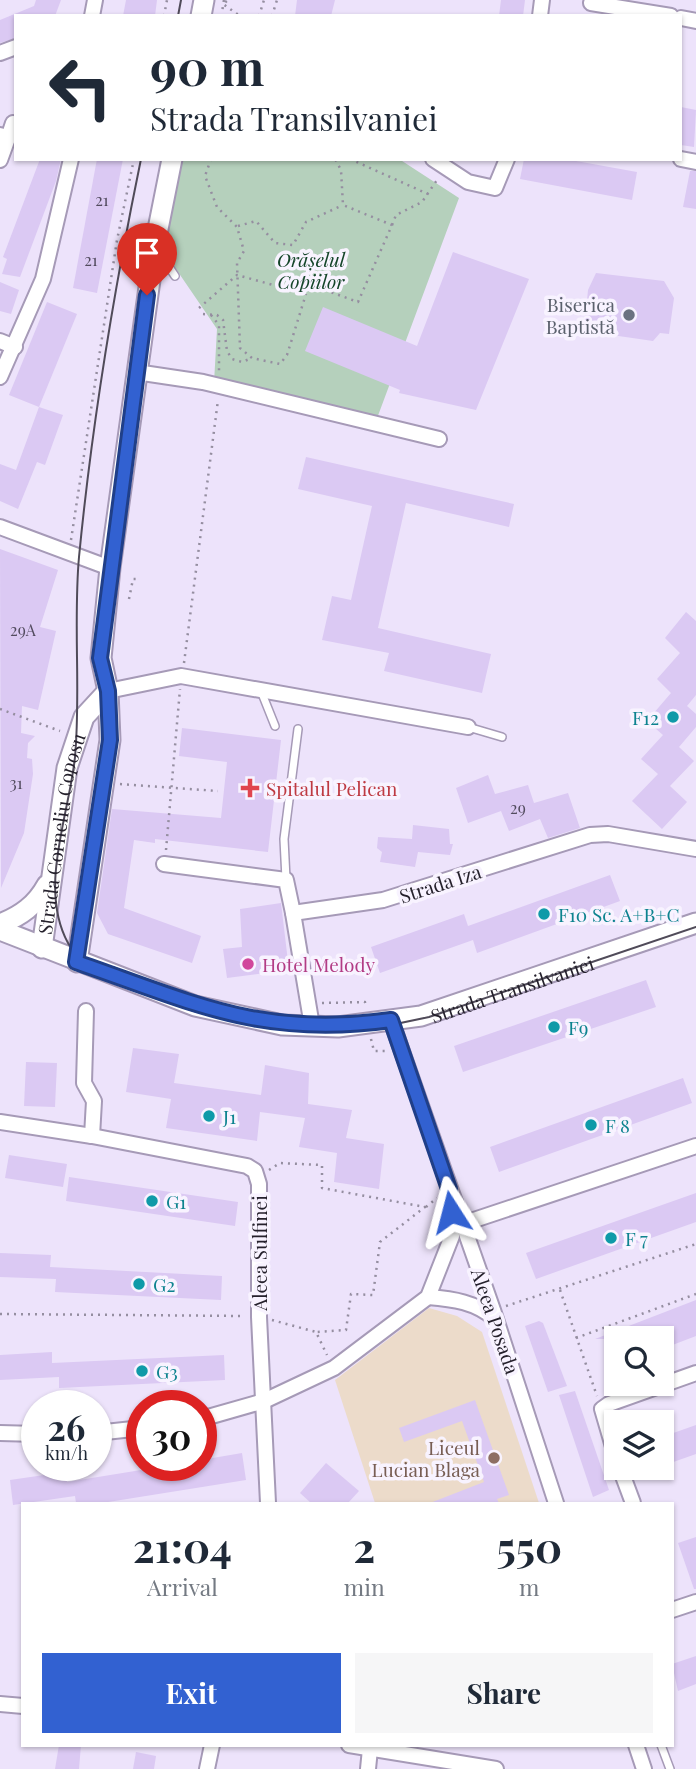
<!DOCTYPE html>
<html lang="en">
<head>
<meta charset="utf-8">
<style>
  body { margin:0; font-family:"Playfair Display",serif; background:#f6f6f7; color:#1f2937; height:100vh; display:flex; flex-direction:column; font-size:26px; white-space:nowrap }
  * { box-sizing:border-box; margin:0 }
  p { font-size:23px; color:#747a83 }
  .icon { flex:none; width:38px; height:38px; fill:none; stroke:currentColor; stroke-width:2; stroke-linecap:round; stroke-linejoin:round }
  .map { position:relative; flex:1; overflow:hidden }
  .panel { position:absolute; left:21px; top:1502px; width:653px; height:245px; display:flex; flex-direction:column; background:#fff; border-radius:0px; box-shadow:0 2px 5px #0004 }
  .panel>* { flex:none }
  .hud { position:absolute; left:14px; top:14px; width:668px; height:147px; border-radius:0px; box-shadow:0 2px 5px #0004; background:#fff; color:#1f2937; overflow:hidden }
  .buttons { position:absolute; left:604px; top:1326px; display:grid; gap:14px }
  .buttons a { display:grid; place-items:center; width:70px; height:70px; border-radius:0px; background:#fff; box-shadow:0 2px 5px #0004; font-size:35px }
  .speed { position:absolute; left:21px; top:1390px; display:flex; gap:14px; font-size:35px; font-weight:700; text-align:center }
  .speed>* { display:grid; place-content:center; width:91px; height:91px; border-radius:50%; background:#fff; box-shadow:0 2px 5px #0004; line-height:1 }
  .speed small { font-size:18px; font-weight:400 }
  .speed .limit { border:10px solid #d22; background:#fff; color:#111 }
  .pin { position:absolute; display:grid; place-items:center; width:60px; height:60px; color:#fff; margin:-72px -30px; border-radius:50% 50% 50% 0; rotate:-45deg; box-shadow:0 0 7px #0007 }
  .pin .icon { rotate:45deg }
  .me { position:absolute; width:77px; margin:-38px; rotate:351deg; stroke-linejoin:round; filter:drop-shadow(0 0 5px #0008) }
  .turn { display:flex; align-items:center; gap:24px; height:147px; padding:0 21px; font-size:32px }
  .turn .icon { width:91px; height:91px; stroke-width:2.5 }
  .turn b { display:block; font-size:49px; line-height:60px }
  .eta { display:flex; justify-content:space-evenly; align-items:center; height:119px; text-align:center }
  .eta b { font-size:42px; font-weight:700; line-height:49px }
  .primary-button { display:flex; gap:14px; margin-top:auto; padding:14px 21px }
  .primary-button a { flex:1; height:80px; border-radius:0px; background:#3261d1; color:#fff; font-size:28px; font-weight:700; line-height:80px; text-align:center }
  .primary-button a+a { background:#f6f6f7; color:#1f2937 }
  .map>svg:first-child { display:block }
</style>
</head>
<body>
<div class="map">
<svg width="696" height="1769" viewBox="0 0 696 1769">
  <rect width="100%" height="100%" fill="#ede3fb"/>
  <polygon fill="#ecdbca" points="429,1308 457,1316 482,1332 539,1503 375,1503 335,1380"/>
  <polygon fill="#b5d0bc" points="176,159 399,159 459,198 376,421 214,383 217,329 161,247"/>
  <g fill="#dbc9f3">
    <polygon points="36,0 61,0 55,16 16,16 16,38 0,43 0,20 34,6"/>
    <polygon points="126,0 157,0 155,16 123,16"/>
    <polygon points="297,0 335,0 331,16 295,16"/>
    <polygon points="501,0 525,0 523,16 499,16"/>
    <polygon points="681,107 696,110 694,147 681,145"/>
    <polygon points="40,159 61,159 56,181 20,277 2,274 7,259 3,257"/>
    <polygon points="97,159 123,159 97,293 73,288"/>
    <polygon points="524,159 565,159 637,172 632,200 520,179"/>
    <polygon points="690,171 696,171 696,209 683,207"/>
    <polygon points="453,252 529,279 476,410 399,393 400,390 305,351 323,307 417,346"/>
    <polygon points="596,273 664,281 674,298 669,334 660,333 653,341 584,331 588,290"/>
    <polygon points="0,282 19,290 11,314 0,311"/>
    <polygon points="47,302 77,314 39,407 9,395"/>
    <polygon points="39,407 63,415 45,465 37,462 18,509 0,501 0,464 16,470"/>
    <polygon points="306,457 514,504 509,527 406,503 378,628 491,654 482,693 384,671 389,653 322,640 332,596 351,600 372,506 298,489"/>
    <polygon points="0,549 58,570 40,627 56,631 38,710 22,706 21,733 35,736 28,743 27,758 32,759 33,774 24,833 1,888"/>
    <polygon points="686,612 696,621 696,695 687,706 696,714 696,727 679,747 694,761 670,786 687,802 662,829 632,801 658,774 641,759 663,735 647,721 671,693 657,679 680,653 665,638"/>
    <polygon points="182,728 281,740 268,852 155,839 155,843 134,840 124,908 201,936 192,963 108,934 97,913 112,809 221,818 227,762 179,756"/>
    <polygon points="488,775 495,794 528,785 534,803 568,793 580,828 548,838 540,819 509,831 501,811 468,823 456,788"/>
    <polygon points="413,825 449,829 450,844 453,844 450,855 418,852 415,867 380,862 382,852 377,848 378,837 412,839"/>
    <polygon points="610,875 620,901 477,953 473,940 380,973 371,947 464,914 468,926"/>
    <polygon points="281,903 289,970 227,978 223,949 242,947 240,909"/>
    <polygon points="646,980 656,1007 463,1072 454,1046"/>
    <polygon points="133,1048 179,1054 174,1083 261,1095 265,1065 309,1073 308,1104 352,1110 346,1138 384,1144 379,1189 334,1182 337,1153 299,1147 305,1118 260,1112 257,1141 166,1128 171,1099 126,1092"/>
    <polygon points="26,1062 57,1063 55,1107 24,1106"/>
    <polygon points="683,1078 692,1103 499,1172 490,1147"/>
    <polygon points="9,1155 67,1164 63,1187 5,1178"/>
    <polygon points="69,1177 238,1202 235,1226 66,1201"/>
    <polygon points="696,1193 696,1222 536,1279 526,1253"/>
    <polygon points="0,1253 51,1255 50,1267 222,1276 221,1300 55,1292 56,1279 0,1277"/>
    <polygon points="696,1300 696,1336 662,1349 662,1339 595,1339"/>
    <polygon points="539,1321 543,1323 567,1386 548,1392 525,1326"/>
    <polygon points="52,1352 52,1363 224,1355 225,1380 59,1388 59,1377 0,1380 0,1355"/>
    <polygon points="575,1391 609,1490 593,1497 559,1395"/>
    <polygon points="475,1400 509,1495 497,1499 499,1503 430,1503 484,1482 462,1421 404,1442 399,1428"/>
    <polygon points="696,1425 696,1454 662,1466 662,1437"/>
    <polygon points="242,1453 246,1480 102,1503 76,1503 75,1496 13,1505 10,1480 65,1472 67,1482 172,1465 201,1465 201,1460"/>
    <polygon points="326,1463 359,1491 348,1503 311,1503 300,1493"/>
    <polygon points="696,1537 696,1589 694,1589 678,1543"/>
    <polygon points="696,1656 696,1684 678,1691 672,1664"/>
    <polygon points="59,1745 81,1745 79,1769 55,1769"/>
    <polygon points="136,1752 156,1756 154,1769 133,1769"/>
  </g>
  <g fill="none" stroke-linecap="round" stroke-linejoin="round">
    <g stroke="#a69ab7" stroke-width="10">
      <g id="service">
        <polyline points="158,250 175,276"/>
        <polyline points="261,691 275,726"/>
        <polyline points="468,727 502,737"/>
        <polyline points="286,879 284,839 298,729"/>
        <polyline points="661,1745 670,1769"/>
      </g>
    </g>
    <g stroke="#a69ab7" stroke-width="18">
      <g id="minor">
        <polyline points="591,3 671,16"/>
        <polyline points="92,16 95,0"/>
        <polyline points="540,16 542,0"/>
        <polyline points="681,18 696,21"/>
        <polyline points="0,53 16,47"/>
        <polyline points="0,135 8,138 0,160"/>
        <polyline points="8,138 13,123 16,124"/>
        <polyline points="433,159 468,182 495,188 507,159"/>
        <polyline points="681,159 696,162"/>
        <polyline points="0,341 15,347"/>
        <polyline points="136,372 203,382 439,439"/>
        <polyline points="0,377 43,279 71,159"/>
        <polyline points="0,527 110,568"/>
        <polyline points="108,691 181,676 468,727"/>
        <polyline points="164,864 286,880 293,913"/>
        <polyline points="86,1011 84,1083 94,1101 92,1136"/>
        <polyline points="391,1020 493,1310 556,1503"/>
        <polyline points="312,1026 293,913 383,900 590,835 608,834 696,849"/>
        <polyline points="0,1122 92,1136 247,1166 255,1171 259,1184 259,1317 268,1503"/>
        <polyline points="462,1224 696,1146"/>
        <path d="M428,1297C453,1299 476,1302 495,1319"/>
        <polyline points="201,1419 264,1401 334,1368 428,1297 452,1236 450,1203"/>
        <polyline points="0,1433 37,1434"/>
        <polyline points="96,1433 142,1428"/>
        <polyline points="616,1457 602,1409 609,1404 696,1373"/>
        <polyline points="620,1468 633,1503"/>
        <polyline points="672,1610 696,1602"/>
        <polyline points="0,1704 23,1706"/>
        <polyline points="349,1745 496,1769"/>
        <polyline points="636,1745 644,1769"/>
        <polyline points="207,1769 212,1745"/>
        <polyline points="368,1769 370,1749"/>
      </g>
    </g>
    <g stroke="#a69ab7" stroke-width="23">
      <g id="secondary">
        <polyline points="201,16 204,0"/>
        <path d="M0,924C21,916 36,905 47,885"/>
        <polyline points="0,930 195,1006 282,1025 338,1027 421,1016 696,923"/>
        <path id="s1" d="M42,948L67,768L84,717L108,691"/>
        <polyline points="77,962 110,740 108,691 101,658 110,568 155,244 172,159"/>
      </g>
    </g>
    <g stroke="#958ea0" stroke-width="2.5" stroke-dasharray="2 5" stroke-linecap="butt">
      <polyline points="224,0 223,4 228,0"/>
      <polyline points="164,16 167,0"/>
      <polyline points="222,16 223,4 240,16"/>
      <polyline points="259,16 264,0"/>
      <polyline points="272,16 277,0"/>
      <polyline points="211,159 205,176 217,207 237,227 244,251 237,263 240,348 252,358 280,364 287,355 306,294"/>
      <polyline points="350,159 428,194"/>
      <polyline points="392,225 396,215 422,202 437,180"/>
      <polyline points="238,226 256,221 275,243 293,245 306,222 343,205"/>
      <polyline points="199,308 237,275 306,294 311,285 358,302 392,225 343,205 341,170 335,159"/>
      <polyline points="203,314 217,315 223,320 227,351 232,359 242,362 252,358"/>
      <polyline points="211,315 219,325 219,372"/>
      <polyline points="71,540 117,240 134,159"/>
      <polyline points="129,599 133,579 138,579"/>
      <polyline points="184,663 218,400"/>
      <polyline points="0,709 60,731"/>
      <polyline points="120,784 218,791"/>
      <polyline points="166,850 180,689"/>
      <polyline points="322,1003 365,1002 365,1005"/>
      <polyline points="371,1039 374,1051 386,1051"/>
      <polyline points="269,1170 280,1163 322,1165 322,1188 425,1207 380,1242 373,1295 351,1294 346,1330 316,1332"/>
      <polyline points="426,1207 437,1198"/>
      <polyline points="560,1290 597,1396"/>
      <polyline points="506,1306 696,1244"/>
      <polyline points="0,1314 245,1316"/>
      <polyline points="272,1320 316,1332 327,1355"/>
      <polyline points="576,1338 696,1294"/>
    </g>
    <use href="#service" stroke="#fff" stroke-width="7"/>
    <use href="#minor" stroke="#fff" stroke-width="14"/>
    <use href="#secondary" stroke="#fff" stroke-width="19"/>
    <g stroke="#504b59" stroke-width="2">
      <polyline points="178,16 181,0"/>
      <path id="s2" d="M141,159C114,290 92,423 79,557C73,623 81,691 75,757C69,816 38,888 68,943C79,964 104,974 124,984C221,1030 325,1042 429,1017L696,927"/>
      <polyline points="113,967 200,1004"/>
    </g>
  </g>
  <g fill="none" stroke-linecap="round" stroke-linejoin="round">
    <g stroke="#203f88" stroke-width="18">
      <path id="route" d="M147,295L100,658L108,691L110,740L76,962C194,1003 262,1038 391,1020L449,1189L451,1212"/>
    </g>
    <use href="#route" stroke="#3261d1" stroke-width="12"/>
  </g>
  <circle fill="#6b7280" stroke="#f8f3ff" stroke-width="2.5" cx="629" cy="315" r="7"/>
  <g fill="#0f9aa8" stroke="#f8f3ff" stroke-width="2.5">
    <circle cx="673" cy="717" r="7"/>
    <circle cx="544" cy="914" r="7"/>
    <circle cx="554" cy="1027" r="7"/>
    <circle cx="209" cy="1116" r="7"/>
    <circle cx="591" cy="1125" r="7"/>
    <circle cx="152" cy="1201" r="7"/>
    <circle cx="611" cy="1238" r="7"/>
    <circle cx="139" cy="1284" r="7"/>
    <circle cx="142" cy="1371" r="7"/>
  </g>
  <path fill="#e0444e" stroke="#f8f3ff" stroke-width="2.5" d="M246.5 777.5h7v7h7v7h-7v7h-7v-7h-7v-7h7z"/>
  <circle fill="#d1479c" stroke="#f8f3ff" stroke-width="2.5" cx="248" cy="964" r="7"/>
  <circle fill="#8d6e63" stroke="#f8f3ff" stroke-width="2.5" cx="494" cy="1458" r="7"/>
  <g text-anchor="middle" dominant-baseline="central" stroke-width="7" stroke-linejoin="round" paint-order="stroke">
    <g font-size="16" fill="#524b5e">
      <text x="102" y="199">21</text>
      <text x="91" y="259">21</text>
      <text x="23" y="629">29A</text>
      <text x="16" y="782">31</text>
      <text x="518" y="807">29</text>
    </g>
    <g font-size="19" font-style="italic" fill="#144529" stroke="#f8f3ff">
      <text x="311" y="259">Orășelul<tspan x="311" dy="22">Copiilor</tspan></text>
    </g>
    <g font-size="19" fill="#5b616d" stroke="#f8f3ff" text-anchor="end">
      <text x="615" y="304">Biserica<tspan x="615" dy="22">Baptistă</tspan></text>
    </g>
    <g font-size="19" fill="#0d838f" stroke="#f8f3ff" text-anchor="start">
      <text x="659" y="717" text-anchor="end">F12</text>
      <text x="558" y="914">F10 Sc. A+B+C</text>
      <text x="568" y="1027">F9</text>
      <text x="223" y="1116">J1</text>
      <text x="605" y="1125">F 8</text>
      <text x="166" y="1201">G1</text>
      <text x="625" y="1238">F 7</text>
      <text x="153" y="1284">G2</text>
      <text x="156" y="1371">G3</text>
    </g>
    <g font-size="19" fill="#be3a42" stroke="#f8f3ff" text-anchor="start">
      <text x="266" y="788">Spitalul Pelican</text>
    </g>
    <g font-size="19" fill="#25212c" stroke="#f8f3ff">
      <text stroke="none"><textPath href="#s1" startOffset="116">Strada Corneliu Coposu</textPath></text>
      <text transform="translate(440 883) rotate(-18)">Strada Iza</text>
      <text stroke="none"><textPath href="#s2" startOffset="1264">Strada Transilvaniei</textPath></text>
      <text transform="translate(259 1253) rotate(-90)">Aleea Sulfinei</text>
      <text transform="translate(496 1321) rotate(71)">Aleea Posada</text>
    </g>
    <g font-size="19" fill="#b23c85" stroke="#f8f3ff" text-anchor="start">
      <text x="262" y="964">Hotel Melody</text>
    </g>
    <g font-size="19" fill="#785e54" stroke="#f8f3ff" text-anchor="end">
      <text x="480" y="1447">Liceul<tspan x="480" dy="22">Lucian Blaga</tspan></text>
    </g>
  </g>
</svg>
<div class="buttons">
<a><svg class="icon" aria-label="search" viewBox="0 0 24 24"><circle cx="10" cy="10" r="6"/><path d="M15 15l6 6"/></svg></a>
<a><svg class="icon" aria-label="layers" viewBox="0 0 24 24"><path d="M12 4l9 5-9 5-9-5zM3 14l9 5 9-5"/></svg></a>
</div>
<div class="speed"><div>26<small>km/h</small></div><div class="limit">30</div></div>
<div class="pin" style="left:147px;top:295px;background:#d93025"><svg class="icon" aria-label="arrive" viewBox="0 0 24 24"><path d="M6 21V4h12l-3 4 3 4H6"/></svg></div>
<svg class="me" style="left:451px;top:1212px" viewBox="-20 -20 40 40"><path d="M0-17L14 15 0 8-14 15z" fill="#3261d1" stroke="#fff" stroke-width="4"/></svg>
<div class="hud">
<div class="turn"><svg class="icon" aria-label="left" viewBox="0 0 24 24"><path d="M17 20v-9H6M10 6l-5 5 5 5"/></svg><div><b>90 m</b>Strada Transilvaniei</div></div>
</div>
<section class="panel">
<div class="eta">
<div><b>21:04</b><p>Arrival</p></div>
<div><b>2</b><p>min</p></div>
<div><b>550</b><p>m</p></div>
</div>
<div class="primary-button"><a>Exit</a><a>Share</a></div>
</section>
</div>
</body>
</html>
